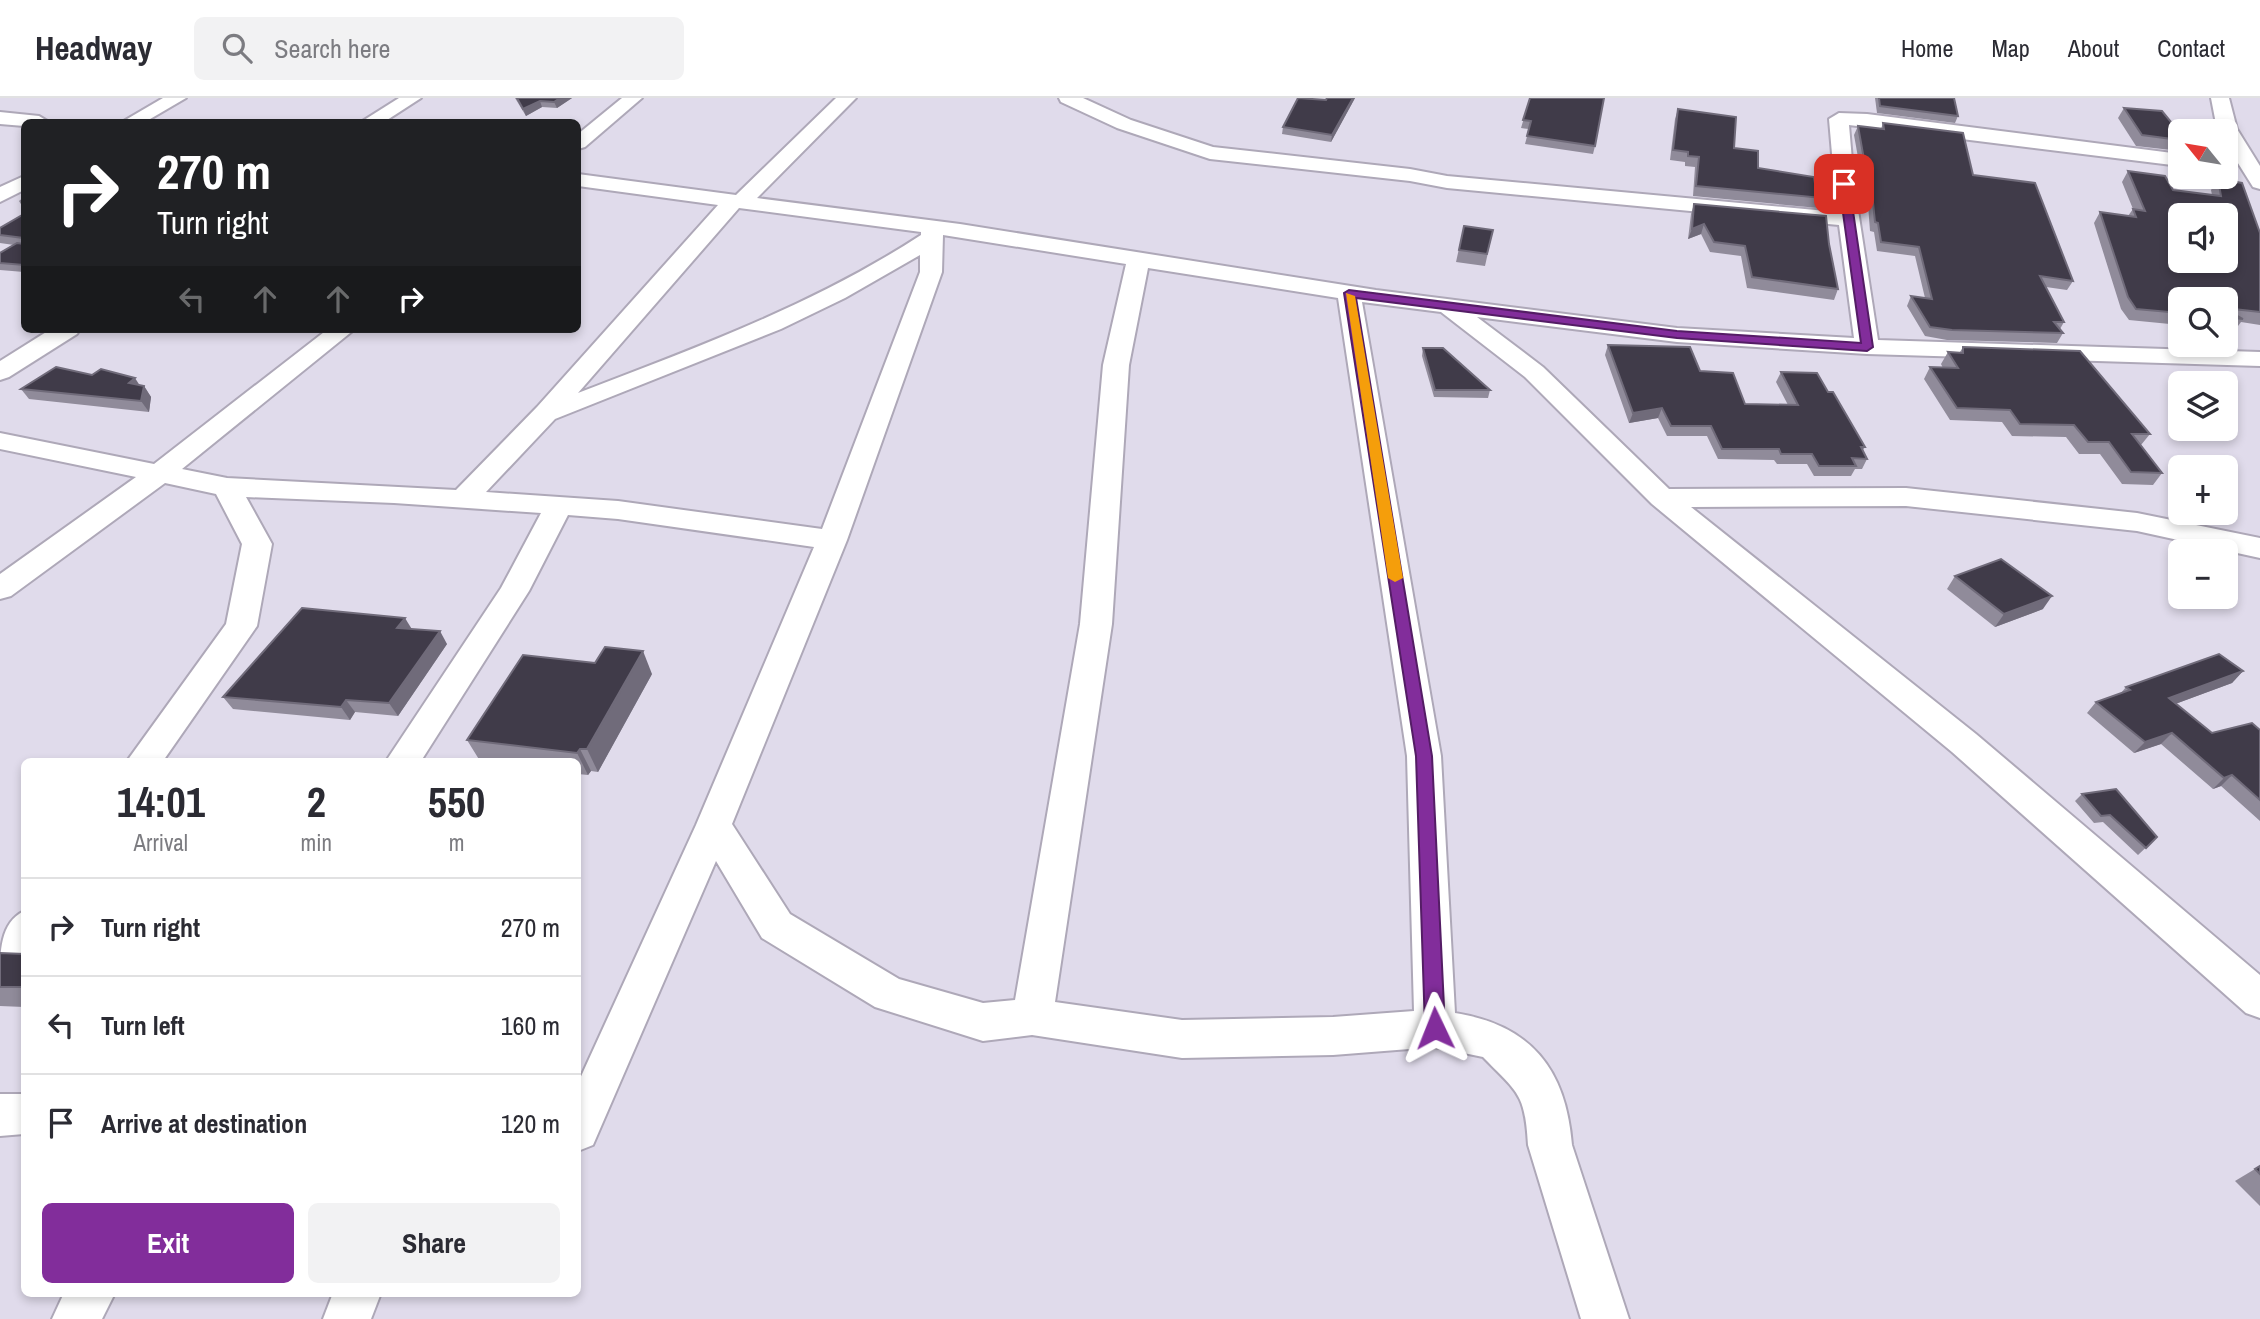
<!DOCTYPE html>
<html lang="en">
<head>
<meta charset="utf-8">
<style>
  body { margin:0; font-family:"Archivo Narrow",sans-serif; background:#f2f2f3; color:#2b2b33; height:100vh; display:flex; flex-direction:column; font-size:26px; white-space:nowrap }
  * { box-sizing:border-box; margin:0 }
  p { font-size:23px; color:#7c7c81 }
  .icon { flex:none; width:38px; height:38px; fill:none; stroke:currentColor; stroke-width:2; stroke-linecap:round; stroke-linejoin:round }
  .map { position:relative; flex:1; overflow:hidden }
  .side { position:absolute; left:21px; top:660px; width:560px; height:539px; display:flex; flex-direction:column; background:#fff; border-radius:10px; box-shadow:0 4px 10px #0003 }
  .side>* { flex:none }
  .hud { position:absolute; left:21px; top:21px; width:560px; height:214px; border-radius:10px; box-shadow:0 4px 10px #0003; background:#202124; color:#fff; overflow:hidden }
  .needle { width:46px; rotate:300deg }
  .buttons { position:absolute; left:2168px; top:21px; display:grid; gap:14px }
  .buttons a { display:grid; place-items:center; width:70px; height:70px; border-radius:10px; background:#fff; box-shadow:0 4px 10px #0003; font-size:35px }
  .pin { position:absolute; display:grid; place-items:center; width:60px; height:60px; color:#fff; margin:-30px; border-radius:14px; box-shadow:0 4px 10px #0006 }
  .me { position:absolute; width:77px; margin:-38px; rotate:358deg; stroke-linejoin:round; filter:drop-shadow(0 0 5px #0008) }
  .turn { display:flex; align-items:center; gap:24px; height:147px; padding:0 21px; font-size:32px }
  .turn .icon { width:91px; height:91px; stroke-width:2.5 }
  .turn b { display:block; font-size:49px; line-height:60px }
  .lanes { display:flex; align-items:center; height:66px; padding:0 21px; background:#0003; justify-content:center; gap:35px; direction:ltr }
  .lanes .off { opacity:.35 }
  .eta { display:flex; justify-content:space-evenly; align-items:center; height:119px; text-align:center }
  .eta b { font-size:42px; font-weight:800; line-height:49px }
  .action { display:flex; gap:14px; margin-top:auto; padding:14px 21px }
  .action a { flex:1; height:80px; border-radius:10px; background:#822d9b; color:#fff; font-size:28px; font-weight:800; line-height:80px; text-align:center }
  .action a+a { background:#f2f2f3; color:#2b2b33 }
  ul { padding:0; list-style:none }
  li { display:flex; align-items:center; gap:21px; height:98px; padding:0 21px; border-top:2px solid #e1e1e2 }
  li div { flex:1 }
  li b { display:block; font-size:26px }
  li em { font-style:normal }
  header { display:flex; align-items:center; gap:42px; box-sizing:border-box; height:98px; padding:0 35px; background:#fff; border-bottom:2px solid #e1e1e2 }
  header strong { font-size:33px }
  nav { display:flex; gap:38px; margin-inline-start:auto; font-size:24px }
  .search { width:490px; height:63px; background:#f2f2f3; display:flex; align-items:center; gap:18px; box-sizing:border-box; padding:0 24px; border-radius:10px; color:#7c7c81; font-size:26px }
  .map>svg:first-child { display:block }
</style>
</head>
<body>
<header>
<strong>Headway</strong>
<div class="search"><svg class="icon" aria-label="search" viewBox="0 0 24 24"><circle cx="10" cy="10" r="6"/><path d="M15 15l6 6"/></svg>Search here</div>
<nav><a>Home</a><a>Map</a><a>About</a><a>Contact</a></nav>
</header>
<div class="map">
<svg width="2260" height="1221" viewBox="0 0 2260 1221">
  <rect width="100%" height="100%" fill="#e0dbeb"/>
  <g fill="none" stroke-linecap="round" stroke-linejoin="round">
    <g stroke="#aea8b8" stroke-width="4">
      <g id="minor">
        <polygon points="163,0 186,0 145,24 122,24"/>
        <polygon points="399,0 421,0 384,24 361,24"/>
        <polygon points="622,0 642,0 585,49 578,51 578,36"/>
        <path d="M836,0H856L757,100L960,126L1376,192L1677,230L1854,240L1839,127L1447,90L1410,83L1210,61L1117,30L1061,4L1059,0H1083L1131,22L1213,49L1410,71L1447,78L1837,114L1829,21L1839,15L1867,16L2180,56V68L1849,27L1854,86L1878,242L2260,254V268L1867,256L1677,244L1477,219L1543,269L1669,391L1906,390L2137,415L2260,440V460L2137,433L1906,408L1691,409L1976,636L2260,877V920L2246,915L1952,654L1652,406L1525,279L1441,214L1362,204L1441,658L1455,915C1531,927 1566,971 1572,1047L1629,1221H1581L1528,1047C1525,995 1518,995 1483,959L1435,949L1333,957L1182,960L1032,937L983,943L875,909L762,840L716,763L593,1047L578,1053V985L696,727L814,449L618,421L568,417L529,493L421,663H386L501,490L541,415L394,405L246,399L272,446L257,528L163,663H127L226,526L242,446L216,396L165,385L11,498L0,501V476L136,379L0,351V335L154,366L328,231H355L182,371L227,380L456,392L537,309L718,107L578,88V76L736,97ZM739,110L921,134V137C815,206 696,250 578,295ZM943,137L1126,166L1103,267L1080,526L1015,902L983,905L899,881L790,816L732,726L847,442L942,174ZM920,157V174L822,431L618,403L486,394L555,321L781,231L845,200ZM1148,170L1338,200L1407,658L1414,913L1333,919L1182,922L1055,904L1112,526L1129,267Z"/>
        <polygon points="2211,0 2229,0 2237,31 2260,68 2260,91 2253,89 2226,46 2226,33 2217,31"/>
        <polygon points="0,14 39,18 49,24 24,24 24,28 0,26"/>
        <polygon points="24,78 24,92 0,104 0,89"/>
        <polygon points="51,231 80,231 77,236 9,279 0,282 0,263"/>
        <path d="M24,813C27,842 31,871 0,882C0,853 0,825 24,813Z"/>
        <polygon points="0,996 24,996 24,1036 0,1038"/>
        <polygon points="64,1195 115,1195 102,1221 52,1221"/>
        <polygon points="333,1195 381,1195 371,1221 323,1221"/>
      </g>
    </g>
    <use href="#minor" fill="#fff" fill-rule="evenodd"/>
  </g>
  <g fill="#908b9a">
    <polygon points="515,0 572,0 557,10 542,9 526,18"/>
    <polygon points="1327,0 1355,0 1331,44 1282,36 1283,29"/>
    <polygon points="1530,0 1595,48 1593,56 1525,46 1529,31 1521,30"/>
    <polygon points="1875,0 1954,0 1958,18 1955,25 1877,15"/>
    <polygon points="2124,10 2180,35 2180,53 2136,48 2118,20"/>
    <polygon points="1678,11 1734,50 1758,70 1816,92 1822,100 1818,110 1693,98 1695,69 1685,68 1685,64 1670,62 1675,21"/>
    <polygon points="1883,25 1973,77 2073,183 2067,192 2046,189 2064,224 2060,231 2063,235 2057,245 1947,242 1925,238 1907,208 1911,198 1925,200 1915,158 1877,153 1874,134 1870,133 1867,94 1864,93 1854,37 1858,28 1881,31"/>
    <polygon points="2128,73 2173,92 2212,97 2211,92 2218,81 2260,135 2260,227 2241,224 2235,232 2226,232 2226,201 2180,201 2180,227 2129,222 2121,211 2094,125 2100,114 2128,118 2133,111 2122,84"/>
    <polygon points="24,99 24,111 19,103"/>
    <polygon points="1694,106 1829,146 1838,191 1834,202 1747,190 1741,158 1710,154 1701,136 1688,141 1691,116"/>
    <polygon points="24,116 24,174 0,172 0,155 14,147 0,145 0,130"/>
    <polygon points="1464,128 1493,132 1485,168 1456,164"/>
    <polygon points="1608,247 1700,273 1745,306 1788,307 1776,284 1781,274 1828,294 1865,349 1863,352 1867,361 1862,371 1855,371 1851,378 1814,378 1807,366 1777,366 1774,362 1718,361 1707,338 1667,338 1658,320 1629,325 1605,257"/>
    <polygon points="1963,249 2150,336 2141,347 2162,375 2153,387 2122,386 2100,356 2079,356 2066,339 2012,338 2002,324 1950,322 1924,281 1930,269 1943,270 1941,266 1948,254 1960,254"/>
    <polygon points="1423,250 1490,292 1488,300 1434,299 1422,258"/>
    <polygon points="140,287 144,288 151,299 149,314 29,301 21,291"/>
    <polygon points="1955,478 2043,511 1995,529 1947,491"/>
    <polygon points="411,531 447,546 398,618 355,614 350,622 233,611 223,599"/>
    <polygon points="2243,573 2232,585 2175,606 2212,635 2260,632 2260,723 2221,688 2213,691 2161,646 2134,655 2087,615 2096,604 2121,595 2126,589"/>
    <polygon points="652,576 598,674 591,673 588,677 578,676 578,663 480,663 467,642"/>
    <polygon points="2082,696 2157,739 2138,757 2103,724 2094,725 2075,703"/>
    <polygon points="0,855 24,856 24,909 0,908"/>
    <polygon points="2260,1068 2260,1108 2235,1083"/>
  </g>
  <g fill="#706b7a">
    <polygon points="560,0 572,0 557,10 554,4"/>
    <polygon points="1353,0 1355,0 1331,44 1332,37"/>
    <polygon points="540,3 542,9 526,18 523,11"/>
    <polygon points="1704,126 1701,136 1688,141 1692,131"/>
    <polygon points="135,280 142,291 129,285"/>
    <polygon points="144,288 151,299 149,314 141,303"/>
    <polygon points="1662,310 1658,320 1629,325 1633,315"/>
    <polygon points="2052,498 2043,511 1995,529 2004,516"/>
    <polygon points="405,520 413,533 397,530"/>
    <polygon points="440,533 447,546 398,618 389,605"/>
    <polygon points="643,553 652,576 598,674 587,651"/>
    <polygon points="2243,573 2232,585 2159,612 2169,600"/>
    <polygon points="346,602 355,614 350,622 341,609"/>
    <polygon points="2172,635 2161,646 2134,655 2145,644"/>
    <polygon points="580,651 591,673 588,677 577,655"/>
    <polygon points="2232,677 2221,688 2213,691 2224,680"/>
  </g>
  <g fill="#403b49" stroke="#706b7a" stroke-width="2" fill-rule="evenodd">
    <polygon points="517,0 560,0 554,4 540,3 523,11"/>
    <polygon points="1298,0 1326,2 1327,0 1353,0 1332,37 1283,29"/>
    <polygon points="1530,0 1604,0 1595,48 1527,38 1531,23 1523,22"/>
    <polygon points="1879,0 1954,0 1958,18 1880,8"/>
    <polygon points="2124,10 2162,13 2180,35 2180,42 2142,37"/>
    <polygon points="1678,11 1736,19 1734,50 1758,53 1758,70 1814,79 1816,92 1821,92 1822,100 1696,88 1699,59 1688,58 1688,54 1673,52"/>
    <polygon points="1883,25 1963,35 1973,77 2035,85 2073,183 2040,178 2064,224 2054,224 2063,235 1952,232 1930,229 1911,198 1932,201 1919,149 1881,144 1878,125 1875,124 1871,85 1868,84 1858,28 1884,31"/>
    <path d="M2128,73L2165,78L2173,92L2221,98L2218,81L2242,85L2260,135V214L2233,211L2234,216L2243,221L2226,219V201H2180V215L2136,211L2128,199L2100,114L2136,119L2133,111L2145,113ZM2180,117H2226V163H2180Z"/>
    <polygon points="1694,106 1826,118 1829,146 1838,191 1752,179 1745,148 1714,144 1704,126 1692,131"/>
    <polygon points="24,116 24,140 0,137 0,130"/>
    <polygon points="1464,128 1493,132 1487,156 1459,152"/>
    <polygon points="17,145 24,146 24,167 0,165 0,155"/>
    <polygon points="1608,247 1690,249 1700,273 1733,275 1745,306 1798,307 1781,274 1817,275 1828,294 1833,294 1865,349 1861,349 1867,361 1852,360 1856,368 1819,368 1812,356 1781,356 1779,351 1722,351 1711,328 1671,328 1662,310 1633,315"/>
    <polygon points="1963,249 2080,253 2150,336 2132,336 2162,375 2131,374 2109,344 2088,344 2074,327 2020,326 2010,312 1957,310 1930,269 1958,270 1948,254 1963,255"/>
    <polygon points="1423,250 1443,250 1490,292 1435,292"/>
    <polygon points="56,269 92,277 101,271 135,280 129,285 144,288 141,303 21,291"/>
    <polygon points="2001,461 2052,498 2004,516 1955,478"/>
    <polygon points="302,510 405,520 397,530 440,533 389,605 346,602 341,609 223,599"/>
    <polygon points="605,549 643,553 587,651 580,651 577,655 467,642 523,557 595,565"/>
    <polygon points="2219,556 2243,573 2169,600 2212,635 2252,625 2260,632 2260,702 2232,677 2224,680 2172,635 2145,644 2096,604 2130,592 2126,589"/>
    <polygon points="2116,691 2157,739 2146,750 2110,717 2101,718 2082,696"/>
    <polygon points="0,855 24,856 24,889 0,889"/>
    <polygon points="2260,1068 2260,1076 2255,1071"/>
  </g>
  <polygon fill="#822d9b" stroke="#541d65" stroke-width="2" points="1844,83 1849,86 1873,249 1867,253 1677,240 1356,200 1432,658 1445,930 1442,937 1435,939 1428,937 1425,930 1416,658 1344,195 1349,192 1677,233 1861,245 1839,86"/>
  <polygon fill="#f59e0b" points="1346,195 1355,198 1403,480 1395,484 1388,480"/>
</svg>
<div class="buttons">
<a><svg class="needle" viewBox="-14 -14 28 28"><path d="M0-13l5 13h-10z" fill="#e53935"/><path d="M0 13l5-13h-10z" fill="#7c7c81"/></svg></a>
<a><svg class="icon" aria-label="sound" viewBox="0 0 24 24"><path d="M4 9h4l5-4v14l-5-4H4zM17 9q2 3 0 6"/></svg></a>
<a><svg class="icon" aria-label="search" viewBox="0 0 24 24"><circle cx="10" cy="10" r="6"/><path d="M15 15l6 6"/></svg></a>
<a><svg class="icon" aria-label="layers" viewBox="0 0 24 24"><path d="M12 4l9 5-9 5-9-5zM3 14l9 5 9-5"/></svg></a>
<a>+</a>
<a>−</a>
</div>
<div class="pin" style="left:1844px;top:86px;background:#d93025"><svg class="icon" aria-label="arrive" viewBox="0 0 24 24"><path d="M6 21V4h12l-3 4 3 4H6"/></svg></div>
<svg class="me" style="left:1435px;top:930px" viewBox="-20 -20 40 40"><path d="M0-17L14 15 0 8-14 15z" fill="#822d9b" stroke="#fff" stroke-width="4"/></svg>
<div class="hud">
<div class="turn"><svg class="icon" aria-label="right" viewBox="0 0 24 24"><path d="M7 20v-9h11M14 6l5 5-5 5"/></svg><div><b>270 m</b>Turn right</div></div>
<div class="lanes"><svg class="icon off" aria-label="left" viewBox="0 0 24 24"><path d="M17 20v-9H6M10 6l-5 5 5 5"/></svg><svg class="icon off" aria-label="ahead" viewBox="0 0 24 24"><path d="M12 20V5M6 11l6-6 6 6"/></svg><svg class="icon off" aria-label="ahead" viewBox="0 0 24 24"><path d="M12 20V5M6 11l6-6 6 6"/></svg><svg class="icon" aria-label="right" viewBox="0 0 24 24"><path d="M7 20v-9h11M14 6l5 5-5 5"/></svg></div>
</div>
<section class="side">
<div class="eta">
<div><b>14:01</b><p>Arrival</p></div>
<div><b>2</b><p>min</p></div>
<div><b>550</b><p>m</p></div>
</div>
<ul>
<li><svg class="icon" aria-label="right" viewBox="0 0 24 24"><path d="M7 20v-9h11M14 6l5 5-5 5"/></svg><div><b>Turn right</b></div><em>270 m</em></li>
<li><svg class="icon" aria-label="left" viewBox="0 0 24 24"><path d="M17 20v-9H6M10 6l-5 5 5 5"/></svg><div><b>Turn left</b></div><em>160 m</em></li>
<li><svg class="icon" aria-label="arrive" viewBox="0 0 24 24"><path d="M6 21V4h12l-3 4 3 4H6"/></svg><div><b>Arrive at destination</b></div><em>120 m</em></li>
</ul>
<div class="action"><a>Exit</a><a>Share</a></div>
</section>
</div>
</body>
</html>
